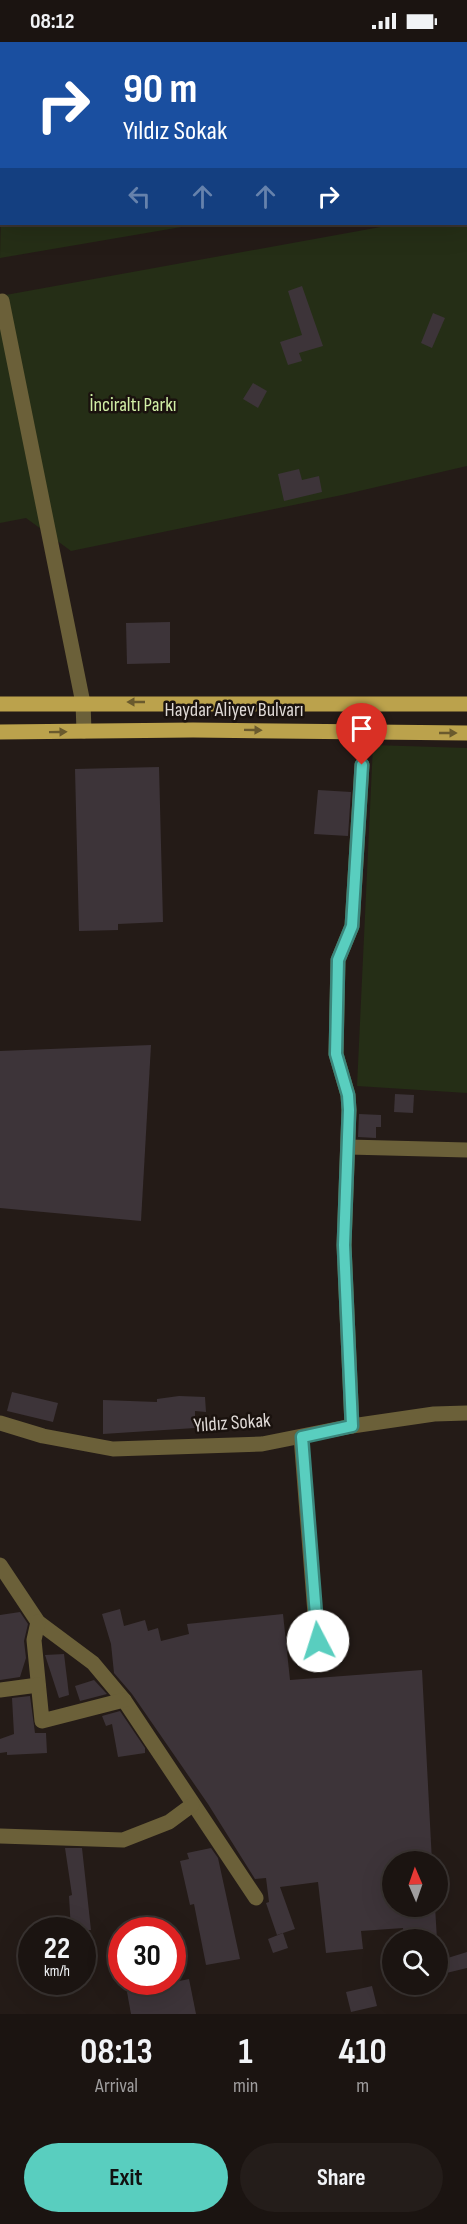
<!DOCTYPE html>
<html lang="en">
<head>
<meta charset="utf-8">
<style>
  body { margin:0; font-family:"Sofia Sans Condensed",sans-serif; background:#241d1a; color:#f1f3f6; height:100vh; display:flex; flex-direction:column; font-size:22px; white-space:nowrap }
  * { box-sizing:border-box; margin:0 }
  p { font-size:20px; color:#a09e9f }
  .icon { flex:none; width:33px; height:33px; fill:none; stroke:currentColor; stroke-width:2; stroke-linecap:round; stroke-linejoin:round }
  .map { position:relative; height:1972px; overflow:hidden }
  .drawer { display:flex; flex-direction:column; background:#1b1411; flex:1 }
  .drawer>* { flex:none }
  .top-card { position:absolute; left:0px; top:0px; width:468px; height:183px; box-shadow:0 6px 24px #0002,0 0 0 2px #393331; background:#1a4fa0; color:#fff; overflow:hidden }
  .needle { width:39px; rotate:358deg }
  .fabs { position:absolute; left:382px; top:1809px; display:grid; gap:12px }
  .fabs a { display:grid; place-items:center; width:66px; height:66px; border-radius:50%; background:#1b1411; box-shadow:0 6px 24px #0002,0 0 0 2px #393331; font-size:30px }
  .speed { position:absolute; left:18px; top:1875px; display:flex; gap:12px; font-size:30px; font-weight:700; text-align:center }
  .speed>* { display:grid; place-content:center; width:78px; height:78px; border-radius:50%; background:#1b1411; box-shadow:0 6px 24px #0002,0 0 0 2px #393331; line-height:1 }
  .speed small { font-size:15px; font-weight:400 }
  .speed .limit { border:9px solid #d22; background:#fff; color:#111 }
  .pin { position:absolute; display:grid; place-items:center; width:51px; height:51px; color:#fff; margin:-62px -26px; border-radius:50% 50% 50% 0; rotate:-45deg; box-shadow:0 0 6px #0007 }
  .pin .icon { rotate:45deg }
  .me { position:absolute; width:66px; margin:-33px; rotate:355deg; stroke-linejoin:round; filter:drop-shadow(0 0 4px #0008) }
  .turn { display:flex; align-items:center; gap:21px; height:126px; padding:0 24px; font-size:27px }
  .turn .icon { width:78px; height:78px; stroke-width:2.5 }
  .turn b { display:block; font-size:42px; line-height:51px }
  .lanes { display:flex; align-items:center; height:57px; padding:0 24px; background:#0003; justify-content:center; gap:30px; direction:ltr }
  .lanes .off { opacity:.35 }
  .eta { display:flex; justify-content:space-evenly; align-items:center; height:102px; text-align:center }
  .eta b { font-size:36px; font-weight:700; line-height:42px }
  .button { display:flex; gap:12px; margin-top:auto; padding:12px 24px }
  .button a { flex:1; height:69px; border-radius:36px; background:#59cebf; color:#111; font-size:24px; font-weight:700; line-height:69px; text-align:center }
  .button a+a { background:#241d1a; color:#f1f3f6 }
  .status { display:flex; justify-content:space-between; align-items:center; height:42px; padding:0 30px; background:#1b1411; direction:ltr }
  .status svg { height:16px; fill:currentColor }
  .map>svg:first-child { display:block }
</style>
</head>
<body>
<div class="status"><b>08:12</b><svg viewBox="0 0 49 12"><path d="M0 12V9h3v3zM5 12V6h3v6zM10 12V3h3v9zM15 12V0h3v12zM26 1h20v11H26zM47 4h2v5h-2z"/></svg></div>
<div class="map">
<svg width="467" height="1972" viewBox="0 0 467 1972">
  <rect width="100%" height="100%" fill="#241b17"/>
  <g fill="#252e16">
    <polygon points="1,169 2,182 199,182 0,216"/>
    <polygon points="467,169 467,424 342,453 71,509 26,476 0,481 0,254 397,182 466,182"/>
    <polygon points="373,703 467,706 467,1051 357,1044"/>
  </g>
  <polygon fill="#396282" points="0,0 467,0 467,39 466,2 2,2 0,146"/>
  <g fill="#3d3439">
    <polygon points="302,244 323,304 299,311 302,319 288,323 280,300 302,293 288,249"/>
    <polygon points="433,271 445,276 432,306 421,301"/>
    <polygon points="253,341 267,349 258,366 243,357"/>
    <polygon points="299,427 302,438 319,434 322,450 284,459 278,432"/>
    <polygon points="170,580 170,621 127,622 126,581"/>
    <polygon points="159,725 163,880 118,882 118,888 79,889 75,727"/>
    <polygon points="318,748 351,750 348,794 314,792"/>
    <polygon points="151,1003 141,1179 0,1166 0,1009"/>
    <polygon points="395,1052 414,1053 413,1071 394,1070"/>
    <polygon points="359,1072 381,1073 381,1085 376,1085 376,1096 358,1095"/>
    <polygon points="12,1350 58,1361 53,1380 7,1369"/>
    <polygon points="179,1354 205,1355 206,1370 195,1369 195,1386 103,1392 103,1358 157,1360 157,1357"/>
    <polygon points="120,1567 124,1584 145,1578 148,1589 158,1586 161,1599 189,1592 187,1582 283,1572 290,1638 422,1628 432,1820 393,1820 393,1864 435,1864 437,1898 404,1898 403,1886 361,1889 363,1907 326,1911 318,1840 280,1845 295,1887 277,1893 266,1861 269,1860 266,1836 255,1837 208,1762 132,1652 114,1631 111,1602 102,1572"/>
    <polygon points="20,1570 28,1582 24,1599 26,1616 20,1635 0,1638 0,1573"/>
    <polygon points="64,1612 69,1653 59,1656 45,1613"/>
    <polygon points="94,1638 107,1652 80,1659 75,1644"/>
    <polygon points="30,1654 35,1691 46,1691 47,1711 7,1713 7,1710 0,1711 0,1697 14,1692 12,1656"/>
    <polygon points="120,1669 145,1706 145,1711 118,1715 112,1682 106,1684 102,1674"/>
    <polygon points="65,1806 82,1806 91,1888 71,1888 69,1854 72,1853"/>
    <polygon points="211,1806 218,1816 240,1917 206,1923 194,1862 190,1863 180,1819 189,1817 187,1811"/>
    <polygon points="283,1891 288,1906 273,1911 268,1897"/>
    <polygon points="467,1910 467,1926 438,1933 438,1919"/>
    <polygon points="189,1937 196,1972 131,1972 127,1950"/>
    <polygon points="372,1944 377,1964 351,1970 346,1950"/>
  </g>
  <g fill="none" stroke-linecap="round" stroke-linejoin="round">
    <g stroke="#6b6039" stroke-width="15">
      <polyline points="2,259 83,661 84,689"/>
      <polyline points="348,1105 467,1108"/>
      <polyline points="0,1381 43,1394 113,1407 262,1402 352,1384 434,1372 467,1371"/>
      <polyline points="352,1384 344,1203 349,1068 348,1053 336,1012 338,918 352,884 362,723"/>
      <polyline points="301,1395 319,1622"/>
      <polyline points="0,1523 38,1580 93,1621 124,1658 256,1856"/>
      <polyline points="38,1580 34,1598 42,1679 124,1658"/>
      <polyline points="0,1648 38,1643"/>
      <polyline points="0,1794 123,1798 169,1780 192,1763"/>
    </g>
    <g stroke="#bba24c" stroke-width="15">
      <polyline points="0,662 467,662"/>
      <polyline points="0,690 193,688 467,691"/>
    </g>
  </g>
  <defs><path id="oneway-solid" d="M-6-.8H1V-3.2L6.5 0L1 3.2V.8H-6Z" transform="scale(1.5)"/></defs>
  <g fill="#6a5a2d">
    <use href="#oneway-solid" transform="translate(136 660) rotate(180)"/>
    <use href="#oneway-solid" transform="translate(253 688) rotate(1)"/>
    <use href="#oneway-solid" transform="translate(58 690) rotate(-1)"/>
    <use href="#oneway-solid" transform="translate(448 691)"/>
  </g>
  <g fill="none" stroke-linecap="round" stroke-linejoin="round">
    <g stroke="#3a867c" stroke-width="15">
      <polyline id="route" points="318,1599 302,1395 352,1384 344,1203 349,1068 348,1053 336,1012 338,918 352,884 362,723"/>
    </g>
    <use href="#route" stroke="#59cebf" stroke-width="10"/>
  </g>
  <g text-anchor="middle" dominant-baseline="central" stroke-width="5" stroke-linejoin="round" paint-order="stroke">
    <g font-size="20" fill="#d1efa6" stroke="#1a120e">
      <text x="133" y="363">İnciraltı Parkı</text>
    </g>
    <g font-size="20" fill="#dfd9d6" stroke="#1a120e">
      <text x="234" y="668">Haydar Aliyev Bulvarı</text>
      <text transform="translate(232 1381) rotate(-4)">Yıldız Sokak</text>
    </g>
  </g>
</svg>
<div class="fabs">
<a><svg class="needle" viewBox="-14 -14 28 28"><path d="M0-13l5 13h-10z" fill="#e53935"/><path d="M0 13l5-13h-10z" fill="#a09e9f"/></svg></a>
<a><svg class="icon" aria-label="search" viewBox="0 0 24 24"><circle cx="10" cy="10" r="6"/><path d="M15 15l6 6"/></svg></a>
</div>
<div class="speed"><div>22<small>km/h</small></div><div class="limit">30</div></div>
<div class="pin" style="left:362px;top:723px;background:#d93025"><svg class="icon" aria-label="arrive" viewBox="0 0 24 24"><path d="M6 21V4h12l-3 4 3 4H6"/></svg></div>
<svg class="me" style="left:318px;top:1599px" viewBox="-20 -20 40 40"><circle r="19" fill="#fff"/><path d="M0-13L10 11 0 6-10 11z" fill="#59cebf"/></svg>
<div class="top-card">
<div class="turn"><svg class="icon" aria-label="right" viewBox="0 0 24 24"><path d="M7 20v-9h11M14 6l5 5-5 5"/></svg><div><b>90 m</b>Yıldız Sokak</div></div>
<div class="lanes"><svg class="icon off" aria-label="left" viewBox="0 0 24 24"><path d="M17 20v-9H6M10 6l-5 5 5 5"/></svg><svg class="icon off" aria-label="ahead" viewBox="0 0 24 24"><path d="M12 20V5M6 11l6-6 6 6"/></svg><svg class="icon off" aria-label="ahead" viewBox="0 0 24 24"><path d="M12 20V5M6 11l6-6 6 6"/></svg><svg class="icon" aria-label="right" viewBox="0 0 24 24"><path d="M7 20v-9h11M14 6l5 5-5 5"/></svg></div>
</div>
</div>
<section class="drawer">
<div class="eta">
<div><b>08:13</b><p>Arrival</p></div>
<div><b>1</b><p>min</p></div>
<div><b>410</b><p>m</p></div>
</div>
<div class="button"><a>Exit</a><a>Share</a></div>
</section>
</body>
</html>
